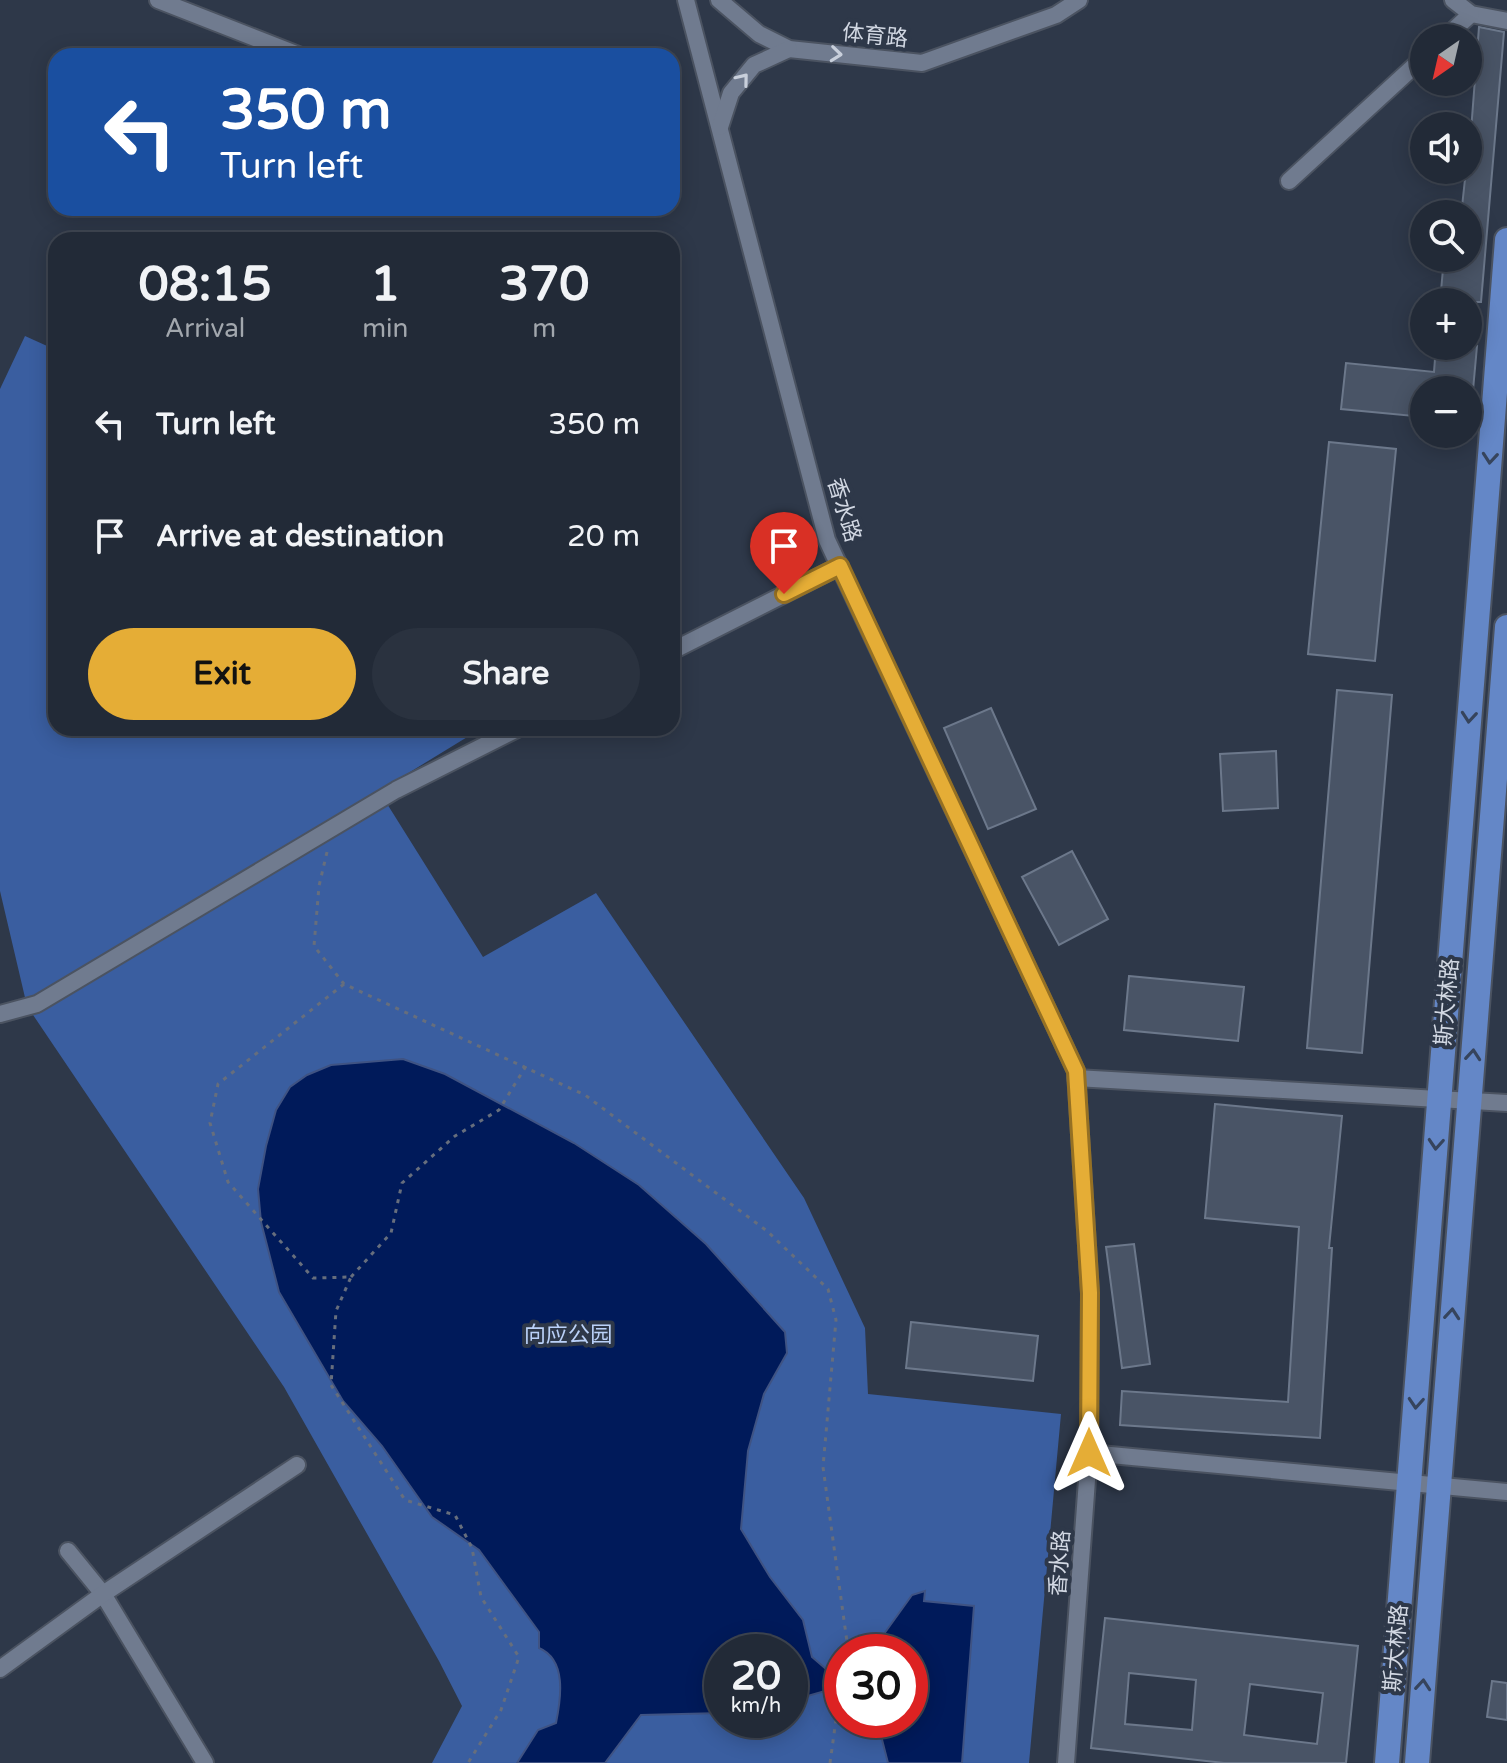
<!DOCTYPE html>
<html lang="en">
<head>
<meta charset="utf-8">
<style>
  body { margin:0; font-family:"Varela Round","Noto Sans SC",sans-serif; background:#2a323f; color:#f1f3f6; height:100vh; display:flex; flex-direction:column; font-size:30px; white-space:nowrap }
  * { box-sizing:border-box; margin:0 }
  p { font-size:26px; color:#a2a7ad }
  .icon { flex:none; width:44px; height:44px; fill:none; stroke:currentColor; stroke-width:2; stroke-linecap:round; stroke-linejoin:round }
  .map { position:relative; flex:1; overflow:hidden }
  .sheet { position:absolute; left:48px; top:232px; width:632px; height:504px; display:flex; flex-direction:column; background:#222a37; border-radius:24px; box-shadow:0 4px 20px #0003,0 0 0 2px #3f4652 }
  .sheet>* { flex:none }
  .banner { position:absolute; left:48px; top:48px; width:632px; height:168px; border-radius:24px; box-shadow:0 4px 20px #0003,0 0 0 2px #3f4652; background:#1a4fa0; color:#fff; overflow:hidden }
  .needle { width:52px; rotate:214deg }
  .tools { position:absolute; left:1410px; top:24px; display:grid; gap:16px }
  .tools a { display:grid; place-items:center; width:72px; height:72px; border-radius:50%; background:#222a37; box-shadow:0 4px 20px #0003,0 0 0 2px #3f4652; font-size:40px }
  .speed { position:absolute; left:704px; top:1634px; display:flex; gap:16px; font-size:40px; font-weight:700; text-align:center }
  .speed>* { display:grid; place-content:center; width:104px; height:104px; border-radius:50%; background:#222a37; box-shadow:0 4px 20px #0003,0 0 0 2px #3f4652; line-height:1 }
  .speed small { font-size:20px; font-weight:400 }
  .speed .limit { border:12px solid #d22; background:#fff; color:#111 }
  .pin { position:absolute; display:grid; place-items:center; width:68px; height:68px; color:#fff; margin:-82px -34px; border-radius:50% 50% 50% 0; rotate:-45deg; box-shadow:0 0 8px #0007 }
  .pin .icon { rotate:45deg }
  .me { position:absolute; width:88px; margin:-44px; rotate:0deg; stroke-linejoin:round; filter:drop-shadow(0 0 6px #0008) }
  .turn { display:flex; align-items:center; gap:28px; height:168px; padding:0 40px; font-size:36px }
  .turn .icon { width:104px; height:104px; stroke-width:2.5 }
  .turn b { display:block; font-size:56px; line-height:68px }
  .eta { display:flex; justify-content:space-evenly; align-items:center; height:136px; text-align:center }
  .eta b { font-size:48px; font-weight:700; line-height:56px }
  .button { display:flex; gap:16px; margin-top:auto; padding:16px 40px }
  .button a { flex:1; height:92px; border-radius:48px; background:#e5ad36; color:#111; font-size:32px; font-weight:700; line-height:92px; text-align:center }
  .button a+a { background:#2a323f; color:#f1f3f6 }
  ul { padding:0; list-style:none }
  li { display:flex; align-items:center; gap:24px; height:112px; padding:0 40px }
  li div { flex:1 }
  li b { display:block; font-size:30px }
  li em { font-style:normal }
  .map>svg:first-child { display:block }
</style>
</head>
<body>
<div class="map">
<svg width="1507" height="1763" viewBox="0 0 1507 1763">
  <rect width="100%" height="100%" fill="#2e3849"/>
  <path fill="#3a5ea0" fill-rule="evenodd" d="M25,336L56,350V728H482L379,791L483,957L596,893L804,1198L865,1328L868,1394L1061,1414L1029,1763H432L462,1706L439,1661L284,1387L27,1006L0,891V389ZM722,1652H790V1720H722ZM842,1652H910V1720H842Z"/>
  <g fill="#001a5a" stroke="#3f5383" stroke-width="2">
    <path d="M403,1059L445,1074L574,1143L639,1185L706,1244L785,1332L787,1353L764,1394L748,1451L741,1529L770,1577L803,1620L812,1657L826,1669L842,1668V1691L832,1689L790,1701V1652H722V1713L641,1715L605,1763H517L538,1730L556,1723C561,1698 567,1660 539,1648V1632L479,1550L432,1517L382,1446L343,1401L279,1292L261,1222L258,1189L266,1146L276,1110L290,1087L307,1075L331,1065Z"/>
    <polygon points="925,1591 924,1601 974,1606 962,1763 888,1763 877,1720 910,1720 910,1652 871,1652 912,1595"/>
  </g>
  <g fill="#495466" stroke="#6c788b" stroke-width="2" fill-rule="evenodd">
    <polygon points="1479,27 1504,32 1481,302 1440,302 1444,258 1468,258 1468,208 1462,207 1466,170 1468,170"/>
    <polygon points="1436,346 1477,346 1473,390 1424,390 1424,417 1341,409 1346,363 1434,372"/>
    <polygon points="1329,442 1396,449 1375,661 1308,654"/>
    <polygon points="1337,690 1392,695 1362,1053 1307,1048"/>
    <polygon points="991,708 1036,809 988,829 944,728"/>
    <polygon points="1276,751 1278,808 1223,811 1220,754"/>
    <polygon points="1072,851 1108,919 1059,945 1022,877"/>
    <polygon points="1129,976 1244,987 1238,1041 1124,1030"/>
    <polygon points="1215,1104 1342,1116 1329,1248 1332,1248 1320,1438 1120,1425 1122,1391 1288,1402 1299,1227 1205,1218"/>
    <polygon points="1134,1244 1150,1364 1122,1368 1106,1247"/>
    <polygon points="911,1322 1038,1336 1033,1381 906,1368"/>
    <path d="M1105,1618L1358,1646L1346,1763H1224L1091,1748ZM1129,1673L1196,1680L1192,1730L1125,1724ZM1250,1684L1323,1693L1317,1744L1244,1735Z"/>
    <polygon points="1492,1681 1507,1683 1507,1720 1487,1717"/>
  </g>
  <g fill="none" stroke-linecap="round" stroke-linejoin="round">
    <g stroke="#4b5361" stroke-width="20">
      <g id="street">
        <polyline points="158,0 301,56"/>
        <polyline points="686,0 827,540 1076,1071 1090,1293 1089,1453 1066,1763"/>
        <polyline points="719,0 759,34 789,49 922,63 1056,15 1079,0"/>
        <polyline points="1453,0 1471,14 1507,21"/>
        <polyline points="1445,38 1471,14"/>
        <polyline points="720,127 731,93 754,65 789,49"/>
        <polyline points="1289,181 1424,57"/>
        <polyline points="672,651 840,566"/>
        <polyline points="0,1014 37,1004 396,790 519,728"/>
        <polyline points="1076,1078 1507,1103"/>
        <polyline points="1089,1453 1507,1492"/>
        <polyline points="68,1551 103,1594 205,1763"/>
        <polyline points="0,1669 103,1594 297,1465"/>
      </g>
    </g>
    <g stroke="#4b5361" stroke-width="28">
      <g id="primary">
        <polyline points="1387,1763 1507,240"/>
        <polyline points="1417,1763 1507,627"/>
      </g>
    </g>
    <g stroke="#666e7d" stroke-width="3" stroke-dasharray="4 6" stroke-linecap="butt">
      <polyline points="327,852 319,886 314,946 344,984 585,1095 767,1231 828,1289 836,1320 823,1467 847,1642 845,1652"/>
      <polyline points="344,984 218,1084 210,1123 228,1182 313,1278 351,1277 336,1311 331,1385 405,1500 455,1515 472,1548 481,1597 519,1657 501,1710 468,1763"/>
      <polyline points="351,1277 391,1233 402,1183 455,1136 499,1110 526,1066"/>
      <polyline points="830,1763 842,1676"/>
    </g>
    <use href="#street" stroke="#707b8f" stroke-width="16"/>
    <use href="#primary" stroke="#6487c7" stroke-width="24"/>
  </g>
  <defs><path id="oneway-chevron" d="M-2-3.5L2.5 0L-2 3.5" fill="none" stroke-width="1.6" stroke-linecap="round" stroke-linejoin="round" transform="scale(2)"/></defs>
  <g stroke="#c8cfdb">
    <use href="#oneway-chevron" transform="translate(836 54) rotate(6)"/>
    <use href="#oneway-chevron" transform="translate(743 79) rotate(-51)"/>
  </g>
  <g stroke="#36445c">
    <use href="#oneway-chevron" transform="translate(1490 458) rotate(95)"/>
    <use href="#oneway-chevron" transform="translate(1469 717) rotate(95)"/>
    <use href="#oneway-chevron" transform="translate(1473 1055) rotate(-85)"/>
    <use href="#oneway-chevron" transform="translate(1436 1144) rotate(94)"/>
    <use href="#oneway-chevron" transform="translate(1452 1314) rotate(-85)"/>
    <use href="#oneway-chevron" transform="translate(1416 1403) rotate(94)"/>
    <use href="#oneway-chevron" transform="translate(1423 1685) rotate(-85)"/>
  </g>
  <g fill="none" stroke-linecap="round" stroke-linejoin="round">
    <g stroke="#957023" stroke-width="20">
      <polyline id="route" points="784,594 840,566 1076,1071 1090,1293 1089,1453"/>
    </g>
    <use href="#route" stroke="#e5ad36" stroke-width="14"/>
  </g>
  <g text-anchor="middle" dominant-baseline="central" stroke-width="8" stroke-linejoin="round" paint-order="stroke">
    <g font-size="22" fill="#d2d8e3" stroke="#2e3849">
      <text transform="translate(875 36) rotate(6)">体育路</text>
      <text transform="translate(844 510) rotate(73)">香水路</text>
      <text transform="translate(1447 1002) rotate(-85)">斯大林路</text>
      <text transform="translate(1060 1563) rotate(-86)">香水路</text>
      <text transform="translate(1396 1648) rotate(-85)">斯大林路</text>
    </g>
    <g font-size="22" fill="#bad1f8" stroke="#2e3849">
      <text x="568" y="1335">向应公园</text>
    </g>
  </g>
</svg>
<div class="tools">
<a><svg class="needle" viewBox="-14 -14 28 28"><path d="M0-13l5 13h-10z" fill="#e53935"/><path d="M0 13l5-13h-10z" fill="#a2a7ad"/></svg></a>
<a><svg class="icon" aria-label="sound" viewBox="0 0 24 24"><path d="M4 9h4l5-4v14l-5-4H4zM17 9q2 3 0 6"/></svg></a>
<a><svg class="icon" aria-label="search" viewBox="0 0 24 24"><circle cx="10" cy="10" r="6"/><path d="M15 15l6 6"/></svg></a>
<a>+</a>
<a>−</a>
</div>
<div class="speed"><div>20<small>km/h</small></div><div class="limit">30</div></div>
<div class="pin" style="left:784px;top:594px;background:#d93025"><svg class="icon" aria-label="arrive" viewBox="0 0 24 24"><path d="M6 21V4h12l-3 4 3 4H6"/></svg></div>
<svg class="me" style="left:1089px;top:1453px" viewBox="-20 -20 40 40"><path d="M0-17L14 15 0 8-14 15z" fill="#e5ad36" stroke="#fff" stroke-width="4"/></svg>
<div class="banner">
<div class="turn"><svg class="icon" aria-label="left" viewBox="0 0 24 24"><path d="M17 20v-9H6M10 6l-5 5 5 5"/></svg><div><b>350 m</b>Turn left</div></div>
</div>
<section class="sheet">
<div class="eta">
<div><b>08:15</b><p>Arrival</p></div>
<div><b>1</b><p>min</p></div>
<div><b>370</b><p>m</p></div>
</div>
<ul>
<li><svg class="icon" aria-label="left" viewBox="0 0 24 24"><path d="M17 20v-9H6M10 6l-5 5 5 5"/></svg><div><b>Turn left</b></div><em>350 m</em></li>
<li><svg class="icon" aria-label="arrive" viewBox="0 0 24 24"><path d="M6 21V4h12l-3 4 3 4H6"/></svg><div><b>Arrive at destination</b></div><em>20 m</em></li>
</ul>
<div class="button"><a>Exit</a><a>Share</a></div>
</section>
</div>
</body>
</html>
